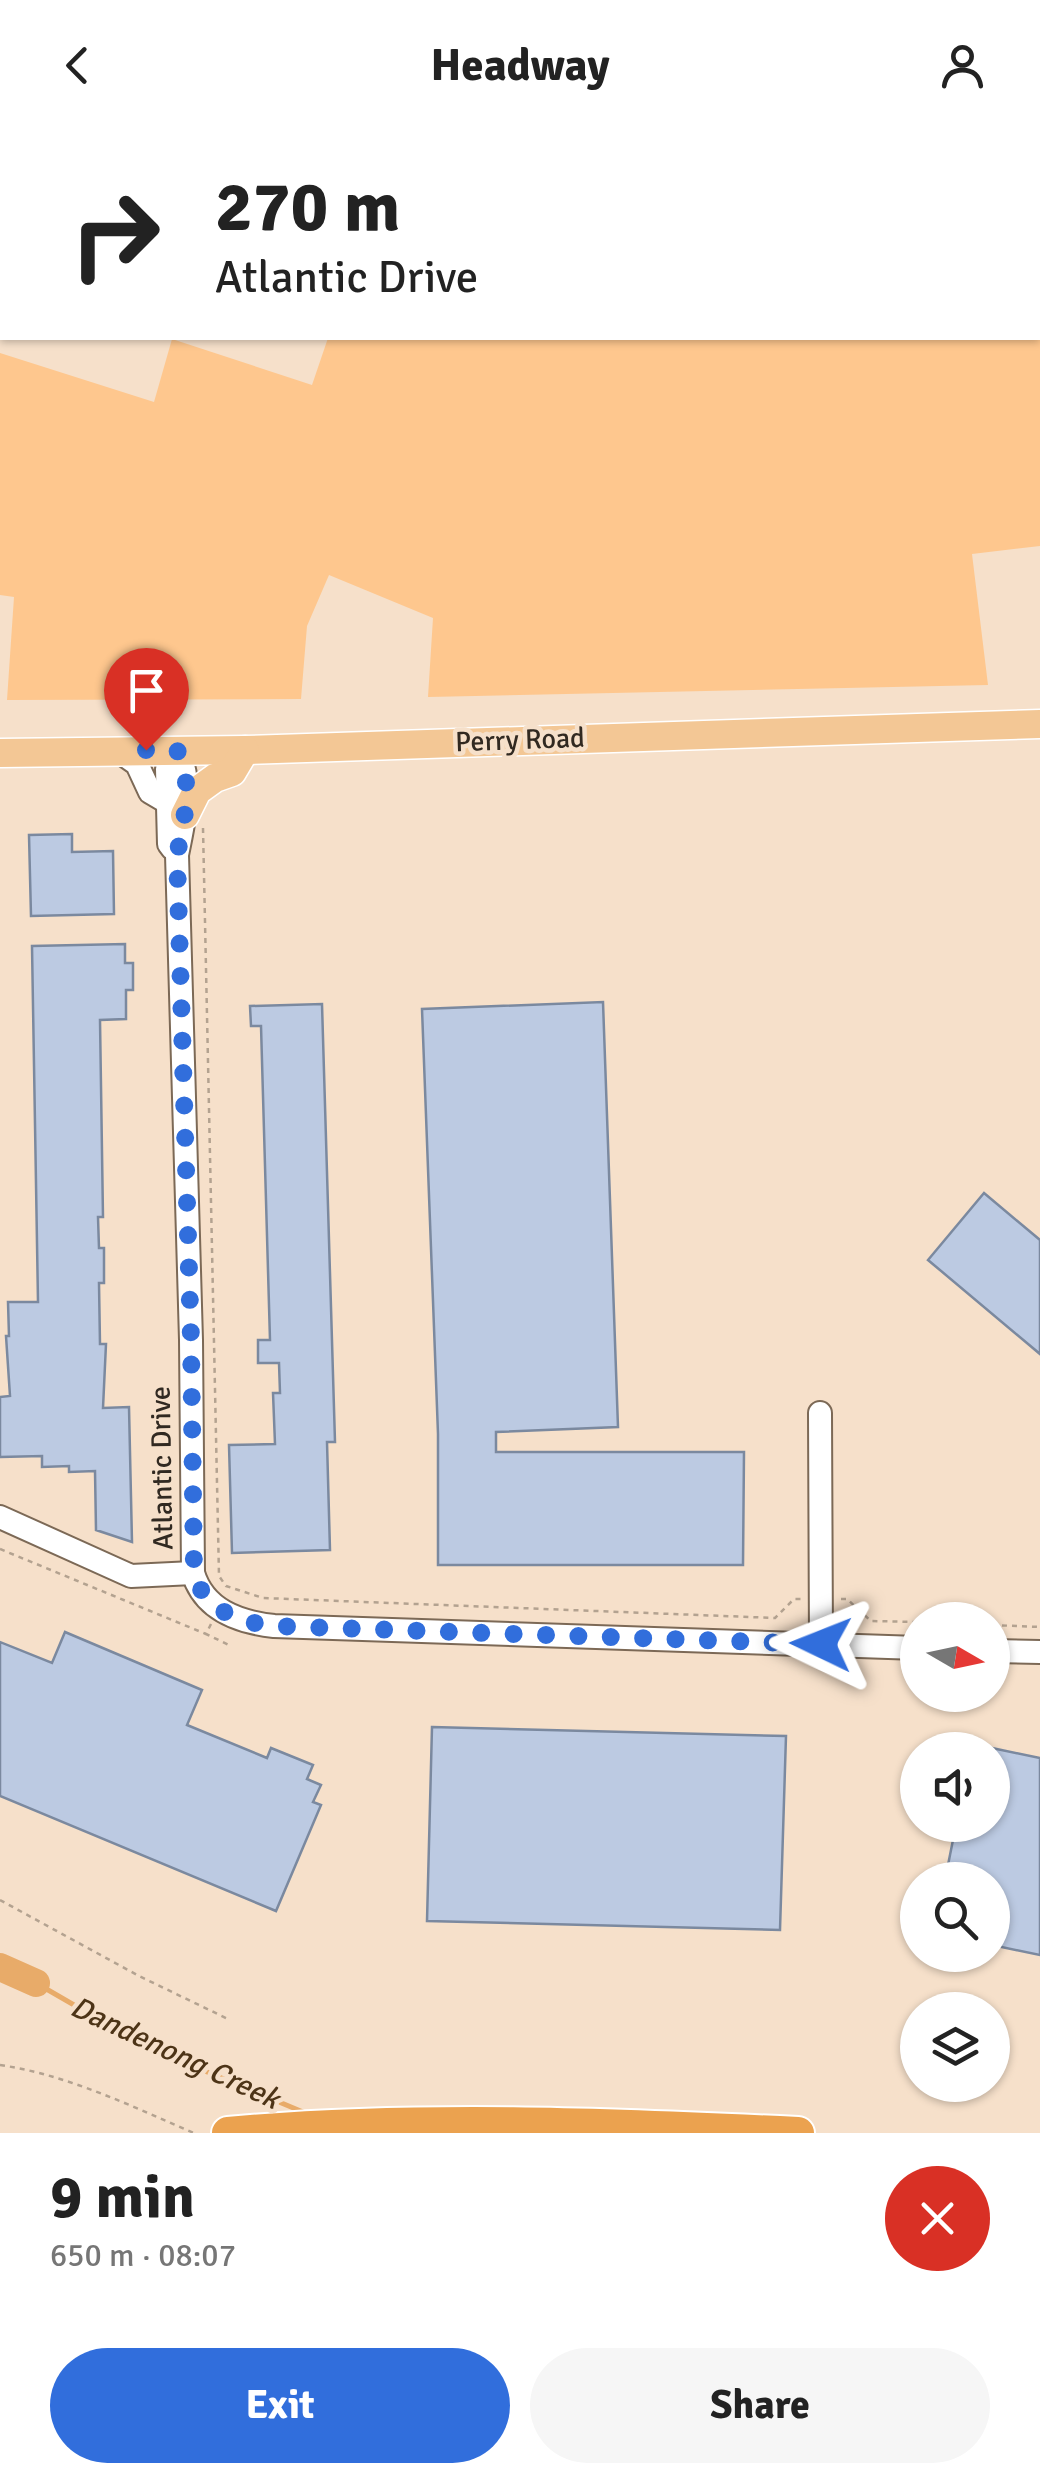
<!DOCTYPE html>
<html lang="en">
<head>
<meta charset="utf-8">
<style>
  body { margin:0; font-family:Signika,sans-serif; background:#f6f6f6; color:#222; height:100vh; display:flex; flex-direction:column; font-size:38px; white-space:nowrap }
  * { box-sizing:border-box; margin:0 }
  p { font-size:32px; color:#767676 }
  .icon { flex:none; width:55px; height:55px; fill:none; stroke:currentColor; stroke-width:2; stroke-linecap:round; stroke-linejoin:round }
  .map { position:relative; height:2003px; overflow:hidden }
  .sheet { display:flex; flex-direction:column; background:#fff; flex:1 }
  .sheet>* { flex:none }
  .top-card { position:absolute; left:0px; top:0px; width:1040px; height:210px; box-shadow:0 2px 8px #0004; background:#fff; color:#222; overflow:hidden }
  .needle { width:65px; rotate:99deg }
  .buttons { position:absolute; left:900px; top:1472px; display:grid; gap:20px }
  .buttons a { display:grid; place-items:center; width:110px; height:110px; border-radius:50%; background:#fff; box-shadow:0 2px 8px #0004; font-size:50px }
  .pin { position:absolute; display:grid; place-items:center; width:85px; height:85px; color:#fff; margin:-102px -42px; border-radius:50% 50% 50% 0; rotate:-45deg; box-shadow:0 0 10px #0007 }
  .pin .icon { rotate:45deg }
  .me { position:absolute; width:110px; margin:-55px; rotate:272deg; stroke-linejoin:round; filter:drop-shadow(0 0 8px #0008) }
  .turn { display:flex; align-items:center; gap:35px; height:210px; padding:0 50px; font-size:45px }
  .turn .icon { width:130px; height:130px; stroke-width:2.5 }
  .turn b { display:block; font-size:70px; line-height:85px }
  .round { display:grid; place-items:center; flex:none; width:105px; height:105px; border-radius:52px; background:#f6f6f6 }
  .headline { display:flex; align-items:center; justify-content:space-between; height:170px; padding:0 50px }
  h1 { font-size:60px; font-weight:700; line-height:75px }
  .action { display:flex; gap:20px; margin-top:auto; padding:20px 50px }
  .action a { flex:1; height:115px; border-radius:60px; background:#316edc; color:#fff; font-size:40px; font-weight:700; line-height:115px; text-align:center }
  .action a+a { background:#f6f6f6; color:#222 }
  header { display:flex; justify-content:space-between; align-items:center; height:130px; padding:0 50px; background:#fff; font-size:45px; font-weight:700 }
  .map>svg:first-child { display:block }
</style>
</head>
<body>
<header><svg class="icon" aria-label="back" viewBox="0 0 24 24"><path d="M15 5l-7 7 7 7"/></svg>Headway<svg class="icon" aria-label="person" viewBox="0 0 24 24"><circle cx="12" cy="8" r="4"/><path d="M4 21q1-7 8-7t8 7"/></svg></header>
<div class="map">
<svg width="1040" height="2003" viewBox="0 0 1040 2003">
  <rect width="100%" height="100%" fill="#f6e0ca"/>
  <polygon fill="#fec78e" points="231,0 1040,0 1040,416 972,424 988,555 428,567 433,488 329,445 307,496 301,569 7,570 14,467 0,465 0,223 154,272 172,209 312,255 328,208 1038,208 1038,2 230,2"/>
  <g fill="none" stroke-linecap="round" stroke-linejoin="round">
    <polyline stroke="#e8ab69" stroke-width="5" points="36,1853 145,1916 303,1982"/>
    <polyline stroke="#e8ab69" stroke-width="28" points="0,1837 36,1853"/>
  </g>
  <g fill="#bccae2" stroke="#7b899f" stroke-width="2.5">
    <polygon points="72,704 72,722 113,721 114,784 31,786 29,705"/>
    <polygon points="125,814 125,833 133,833 133,860 126,860 126,889 100,890 103,1087 98,1087 99,1118 104,1118 104,1153 99,1153 100,1214 106,1214 103,1278 129,1277 132,1412 96,1400 95,1341 69,1342 69,1336 42,1337 42,1326 0,1327 0,1267 10,1266 6,1206 9,1206 8,1172 38,1172 32,816"/>
    <polygon points="603,872 618,1297 496,1302 496,1322 744,1322 743,1435 438,1435 438,1304 422,879"/>
    <polygon points="322,874 335,1312 327,1312 330,1420 232,1423 229,1315 275,1314 273,1263 280,1263 279,1233 258,1233 258,1210 270,1210 261,896 251,896 250,876"/>
    <polygon points="984,1063 1040,1110 1040,1224 928,1130"/>
    <polygon points="65,1502 202,1560 187,1595 267,1628 271,1618 313,1635 307,1649 321,1655 313,1672 321,1675 276,1781 0,1666 0,1512 52,1533"/>
    <polygon points="432,1597 786,1606 780,1800 427,1791"/>
    <polygon points="992,1618 1040,1628 1040,1825 992,1815 992,1750 945,1750 956,1695 992,1695"/>
  </g>
  <g fill="none" stroke-linecap="round" stroke-linejoin="round">
    <g stroke="#7c6956" stroke-width="26">
      <g id="minor">
        <polyline points="117,620 137,634 150,662 167,672"/>
        <path d="M177,620C194,653 184,689 177,725L191,1210L193,1443C204,1480 238,1492 274,1496L918,1518"/>
        <polyline points="172,718 169,714 167,639 177,620"/>
        <polyline points="820,1283 821,1514"/>
        <polyline points="0,1387 131,1446 193,1443"/>
        <polyline points="992,1521 1040,1522"/>
      </g>
    </g>
    <g stroke="#fff" stroke-width="31">
      <g id="major">
        <polyline points="0,623 245,620 1040,594"/>
        <polyline points="185,685 197,661 215,648 232,642 245,620"/>
      </g>
    </g>
    <g stroke="#fff" stroke-width="36">
      <path id="highway" d="M228,2003C417,1986 609,1994 798,2003"/>
    </g>
    <g stroke="#b3a290" stroke-width="2.5" stroke-dasharray="5 5" stroke-linecap="butt">
      <polyline points="203,698 219,1446 226,1456 263,1468 775,1488 794,1469 803,1469"/>
      <polyline points="0,1419 206,1504"/>
      <polyline points="841,1469 847,1469 871,1491 918,1492"/>
      <polyline points="211,1494 206,1504 229,1515"/>
      <polyline points="992,1495 1040,1497"/>
      <polyline points="0,1770 139,1846 228,1889"/>
      <path d="M0,1935C68,1945 131,1976 194,2003"/>
    </g>
    <use href="#minor" stroke="#fff" stroke-width="22"/>
    <use href="#major" stroke="#f3c795" stroke-width="28"/>
    <use href="#highway" stroke="#eba24f" stroke-width="32"/>
  </g>
  <g fill="none" stroke-linecap="round" stroke-linejoin="round">
    <path stroke="#316edc" stroke-width="18" stroke-dasharray="0 32.4" d="M146,620H177C194,653 184,690 177,725L191,1210L194,1443C204,1480 238,1492 274,1496L821,1514"/>
  </g>
  <g text-anchor="middle" dominant-baseline="central" stroke-width="9" stroke-linejoin="round" paint-order="stroke">
    <g font-size="28" fill="#312921" stroke="#f6e0ca">
      <text transform="translate(520 610) rotate(-2)">Perry Road</text>
      <text transform="translate(162 1338) rotate(-91)">Atlantic Drive</text>
    </g>
    <g font-size="30" font-style="italic" fill="#4d3417" stroke="#f6e0ca">
      <text transform="translate(175 1923) rotate(25)">Dandenong Creek</text>
    </g>
  </g>
</svg>
<div class="buttons">
<a><svg class="needle" viewBox="-14 -14 28 28"><path d="M0-13l5 13h-10z" fill="#e53935"/><path d="M0 13l5-13h-10z" fill="#767676"/></svg></a>
<a><svg class="icon" aria-label="sound" viewBox="0 0 24 24"><path d="M4 9h4l5-4v14l-5-4H4zM17 9q2 3 0 6"/></svg></a>
<a><svg class="icon" aria-label="search" viewBox="0 0 24 24"><circle cx="10" cy="10" r="6"/><path d="M15 15l6 6"/></svg></a>
<a><svg class="icon" aria-label="layers" viewBox="0 0 24 24"><path d="M12 4l9 5-9 5-9-5zM3 14l9 5 9-5"/></svg></a>
</div>
<div class="pin" style="left:146px;top:620px;background:#d93025"><svg class="icon" aria-label="arrive" viewBox="0 0 24 24"><path d="M6 21V4h12l-3 4 3 4H6"/></svg></div>
<svg class="me" style="left:821px;top:1514px" viewBox="-20 -20 40 40"><path d="M0-17L14 15 0 8-14 15z" fill="#316edc" stroke="#fff" stroke-width="4"/></svg>
<div class="top-card">
<div class="turn"><svg class="icon" aria-label="right" viewBox="0 0 24 24"><path d="M7 20v-9h11M14 6l5 5-5 5"/></svg><div><b>270 m</b>Atlantic Drive</div></div>
</div>
</div>
<section class="sheet">
<div class="headline"><div><h1>9 min</h1><p>650 m · 08:07</p></div><a class="round" style="background:#d93025;color:#fff"><svg class="icon" aria-label="close" viewBox="0 0 24 24"><path d="M6 6l12 12M18 6L6 18"/></svg></a></div>
<div class="action"><a>Exit</a><a>Share</a></div>
</section>
</body>
</html>
